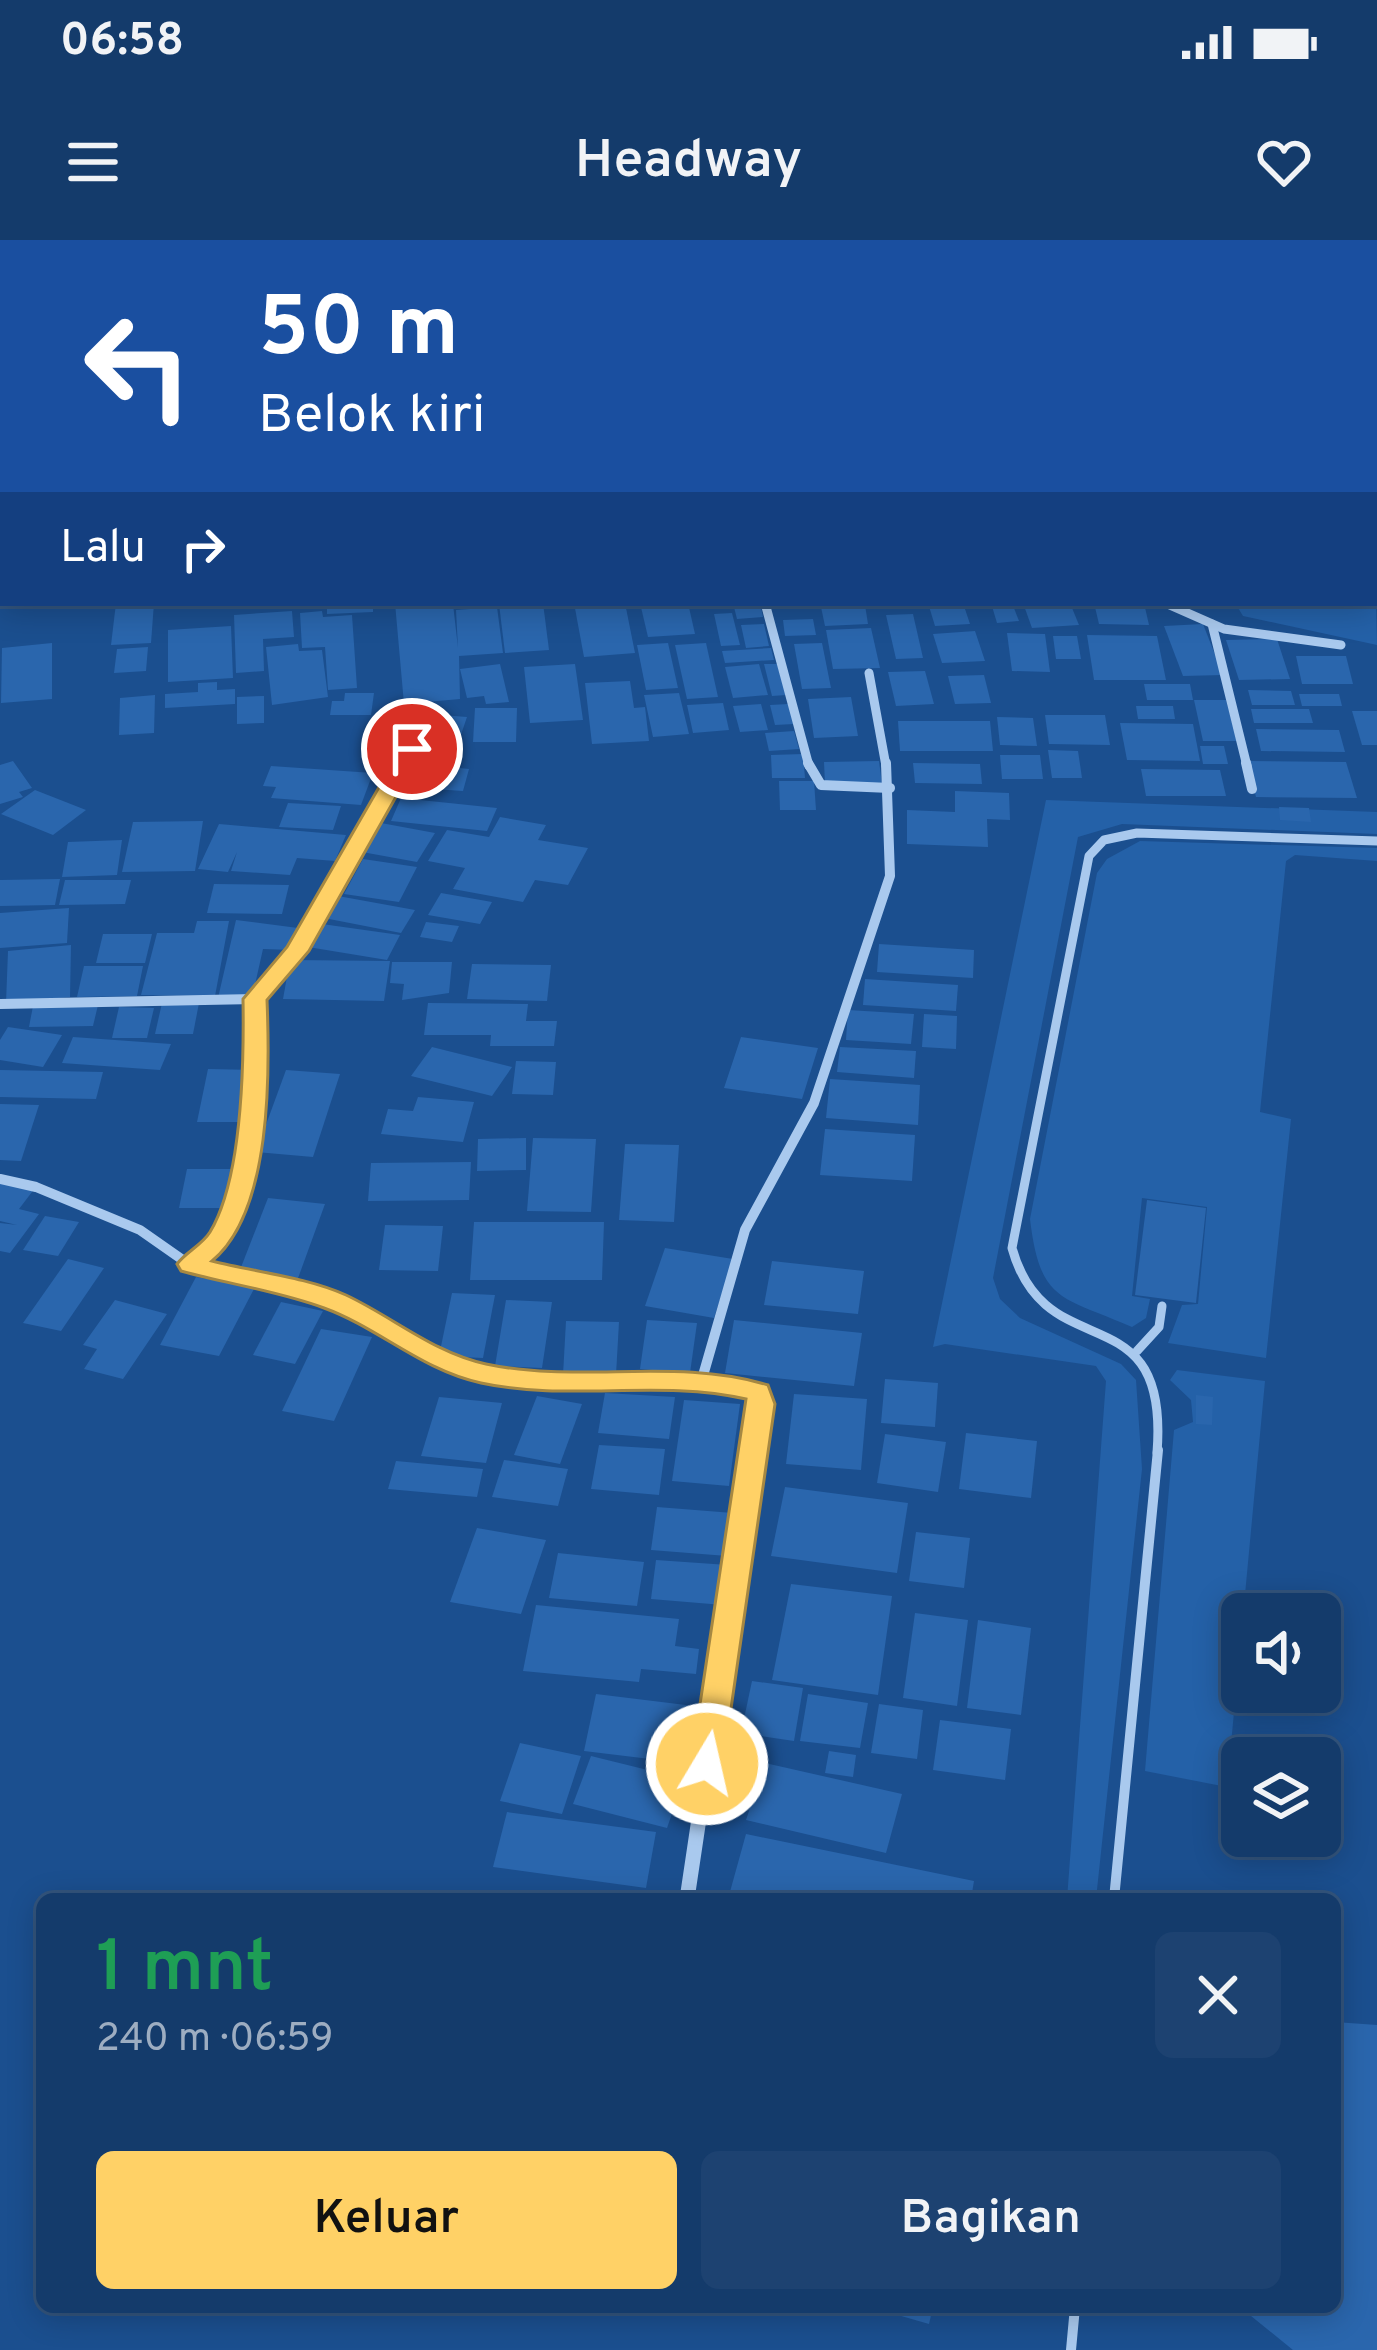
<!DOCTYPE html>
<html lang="id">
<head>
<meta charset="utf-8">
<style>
  body { margin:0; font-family:Overpass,sans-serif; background:#1d4271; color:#f1f3f6; height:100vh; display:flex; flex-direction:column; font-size:45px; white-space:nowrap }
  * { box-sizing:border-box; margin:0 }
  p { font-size:39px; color:#9dadc1 }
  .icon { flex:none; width:66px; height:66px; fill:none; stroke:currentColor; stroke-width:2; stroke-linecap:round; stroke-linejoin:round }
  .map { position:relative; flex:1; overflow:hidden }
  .panel { position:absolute; left:36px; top:1653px; width:1305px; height:420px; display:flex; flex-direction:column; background:#143b6b; border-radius:18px; box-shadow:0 6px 30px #0003,0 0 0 3px #33557e }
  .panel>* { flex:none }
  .banner { position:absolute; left:0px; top:0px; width:1377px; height:366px; box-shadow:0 6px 30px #0003,0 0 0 3px #33557e; background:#1a4fa0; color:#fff; overflow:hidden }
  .controls { position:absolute; left:1221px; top:1353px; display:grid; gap:24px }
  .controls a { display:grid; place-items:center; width:120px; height:120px; border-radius:18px; background:#143b6b; box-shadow:0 6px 30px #0003,0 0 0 3px #33557e; font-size:60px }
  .pin { position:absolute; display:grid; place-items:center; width:102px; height:102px; color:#fff; margin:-51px; border:6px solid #fff; border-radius:50%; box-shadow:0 3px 12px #0007 }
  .me { position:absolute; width:132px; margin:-66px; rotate:9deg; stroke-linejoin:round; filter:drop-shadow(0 0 9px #0008) }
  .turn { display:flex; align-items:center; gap:42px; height:252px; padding:0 60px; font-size:54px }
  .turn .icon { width:156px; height:156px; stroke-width:2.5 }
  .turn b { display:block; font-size:84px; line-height:102px }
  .then { display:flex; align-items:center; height:114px; padding:0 60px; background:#0003; gap:24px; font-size:45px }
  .round { display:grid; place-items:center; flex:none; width:126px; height:126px; border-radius:18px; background:#1d4271 }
  .overview { display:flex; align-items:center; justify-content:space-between; height:204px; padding:0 60px }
  h1 { font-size:72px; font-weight:600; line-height:90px; color:#1e9e55 }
  .primary-button { display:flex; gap:24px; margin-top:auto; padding:24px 60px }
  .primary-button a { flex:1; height:138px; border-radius:18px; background:#ffd166; color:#111; font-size:48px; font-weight:600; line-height:138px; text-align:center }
  .primary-button a+a { background:#1d4271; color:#f1f3f6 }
  .status { display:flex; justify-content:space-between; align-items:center; height:84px; padding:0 60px; background:#143b6b; direction:ltr }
  .status svg { height:33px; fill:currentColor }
  header { display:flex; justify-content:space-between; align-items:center; height:156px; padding:0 60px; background:#143b6b; font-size:54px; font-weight:600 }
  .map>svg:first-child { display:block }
</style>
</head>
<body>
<div class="status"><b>06:58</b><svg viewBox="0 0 49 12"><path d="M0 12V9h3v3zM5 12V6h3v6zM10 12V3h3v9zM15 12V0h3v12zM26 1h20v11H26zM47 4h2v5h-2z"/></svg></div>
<header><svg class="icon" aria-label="menu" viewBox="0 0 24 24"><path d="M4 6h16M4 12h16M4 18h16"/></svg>Headway<svg class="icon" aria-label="heart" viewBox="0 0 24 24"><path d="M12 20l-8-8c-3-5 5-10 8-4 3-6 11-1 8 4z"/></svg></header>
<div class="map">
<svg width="1377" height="2110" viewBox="0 0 1377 2110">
  <rect width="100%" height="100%" fill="#1b4f8f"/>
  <g fill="#2461a8">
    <polygon points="1374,268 1377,405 1243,376 1235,363 1374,363"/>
    <polygon points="1046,560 1377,572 1377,594 1122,584 1078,597 993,1038 1000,1059 1020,1078 1121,1124 1136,1140 1142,1229 1096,1659 1067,1659 1106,1141 1096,1126 945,1104 933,1107"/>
    <path d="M1140,601L1377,608V621L1295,615L1286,621L1260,872L1291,879L1266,1118L1168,1103L1182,1065L1198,1064L1207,967L1142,958L1132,1056L1150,1059L1146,1078L1132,1087C1061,1056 1040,1063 1030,979L1097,633L1107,619Z"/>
    <polygon points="1177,1130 1265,1141 1227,1547 1145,1531 1174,1190 1193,1182 1191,1160 1170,1140"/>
  </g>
  <g fill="#2a66ad">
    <polygon points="116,363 154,363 151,403 111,405"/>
    <polygon points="327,363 373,363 373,372 327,374"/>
    <polygon points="395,363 453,364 458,408 456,370 497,367 503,413 459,416 460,459 404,464"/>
    <polygon points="543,363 549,410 505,413 499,364"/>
    <polygon points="574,363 625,363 635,413 584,417"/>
    <polygon points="640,363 688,363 695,394 648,397"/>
    <polygon points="733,363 760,363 763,377 737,379"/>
    <polygon points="928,363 963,363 970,384 935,386"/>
    <polygon points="991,363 1012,363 1019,381 997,383"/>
    <polygon points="1023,363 1070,363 1079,385 1032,388"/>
    <polygon points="1094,363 1144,363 1149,385 1099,384"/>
    <polygon points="865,365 868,384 825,386 821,367"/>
    <polygon points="292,371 294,397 263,399 264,431 236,433 234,375"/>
    <polygon points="322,371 323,377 352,375 357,448 328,450 325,407 302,408 300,373"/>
    <polygon points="732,373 740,405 721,406 714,374"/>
    <polygon points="913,374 923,418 896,419 886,375"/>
    <polygon points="813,379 816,395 785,396 783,380"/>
    <polygon points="764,384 769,406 746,408 741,385"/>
    <polygon points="1203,384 1223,435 1183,436 1164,386"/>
    <polygon points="231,386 233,438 168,442 168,390"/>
    <polygon points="871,388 880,428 833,429 826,390"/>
    <polygon points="975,391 985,421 942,423 933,394"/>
    <polygon points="1007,393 1045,394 1050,432 1012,431"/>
    <polygon points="1087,395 1157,396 1166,440 1094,440"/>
    <polygon points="1053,396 1077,396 1081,419 1056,419"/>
    <polygon points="1277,399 1290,439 1239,440 1226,400"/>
    <polygon points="52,403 52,459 1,463 2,408"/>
    <polygon points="668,403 678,448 646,450 637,405"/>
    <polygon points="706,403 718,457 687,459 675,405"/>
    <polygon points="822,403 831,448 802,449 794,404"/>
    <polygon points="298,404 299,411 322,410 328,457 272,465 266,407"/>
    <polygon points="148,407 146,431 114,433 117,409"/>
    <polygon points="771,408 774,420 725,423 722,411"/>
    <polygon points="1296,416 1346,416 1353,444 1302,444"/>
    <polygon points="500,424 509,462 486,464 484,456 467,458 460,429"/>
    <polygon points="575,424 583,480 530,483 524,427"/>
    <polygon points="759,424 768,455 733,458 725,427"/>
    <polygon points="764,424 777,424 786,455 772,456"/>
    <polygon points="925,431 934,464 896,466 888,432"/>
    <polygon points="984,435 991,463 955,464 948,436"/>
    <polygon points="630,441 634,468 645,467 649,501 592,504 585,443"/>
    <polygon points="217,442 217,450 235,449 235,464 165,468 165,454 198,452 198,443"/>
    <polygon points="1144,444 1190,444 1193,460 1147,460"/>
    <polygon points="1248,450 1291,451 1295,465 1252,465"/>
    <polygon points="345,453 374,453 371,475 330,475 332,461 344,461"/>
    <polygon points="679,453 689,494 653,497 644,455"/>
    <polygon points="1299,454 1339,454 1342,466 1302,466"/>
    <polygon points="155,455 154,493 119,495 120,458"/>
    <polygon points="264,456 264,483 237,484 237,457"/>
    <polygon points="851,457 858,496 814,498 808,459"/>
    <polygon points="1194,460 1226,460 1237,501 1203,501"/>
    <polygon points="723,463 729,490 693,493 687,465"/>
    <polygon points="761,464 768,490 740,492 733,466"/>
    <polygon points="788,464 794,484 775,485 770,465"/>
    <polygon points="1136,466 1173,466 1175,479 1138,479"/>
    <polygon points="475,468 517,468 516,502 473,502"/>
    <polygon points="1251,469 1309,469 1313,483 1254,483"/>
    <polygon points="1352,471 1377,471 1377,505 1362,505"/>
    <polygon points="429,474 467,477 450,527 469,529 463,551 403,547"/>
    <polygon points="1045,475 1105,475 1110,505 1049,504"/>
    <polygon points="997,477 1033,478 1037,506 1000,505"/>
    <polygon points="898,481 990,481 993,511 900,511"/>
    <polygon points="1120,483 1193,484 1200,521 1127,520"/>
    <polygon points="1256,489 1339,490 1345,512 1261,511"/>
    <polygon points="794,491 799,509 769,511 765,493"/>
    <polygon points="367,492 408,494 402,516 361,515"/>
    <polygon points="1200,506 1224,506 1228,524 1203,524"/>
    <polygon points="1048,510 1078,511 1082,538 1052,538"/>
    <polygon points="803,514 805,538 772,538 771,515"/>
    <polygon points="1000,515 1040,515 1043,539 1002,539"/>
    <polygon points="13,521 32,548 19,552 23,557 0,564 0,525"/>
    <polygon points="879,521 882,544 825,544 824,522"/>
    <polygon points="1247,521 1346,522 1357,558 1256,557"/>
    <polygon points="913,523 980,524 982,544 915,543"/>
    <polygon points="271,526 373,533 361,565 271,558 276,547 263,546"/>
    <polygon points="1141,529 1220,530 1226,556 1146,556"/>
    <polygon points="779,541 814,541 816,570 780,570"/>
    <polygon points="35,550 86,570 53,595 1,574"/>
    <polygon points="955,551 1009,553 1010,580 987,579 988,607 907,604 907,570 955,572"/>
    <polygon points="401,558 497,568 487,591 391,581"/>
    <polygon points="288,563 341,566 333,590 279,587"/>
    <polygon points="1279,567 1309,568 1311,582 1280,580"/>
    <polygon points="500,577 546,585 538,600 588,608 568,645 535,640 523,662 453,649 465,628 428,621 447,590 489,597"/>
    <polygon points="203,581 195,631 122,632 133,582"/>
    <polygon points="381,583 435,593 417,622 362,612"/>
    <polygon points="219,584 346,595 335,621 297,618 290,635 231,631 237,612 228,632 198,629"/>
    <polygon points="122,600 117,635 62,637 68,602"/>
    <polygon points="363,619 417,627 399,662 344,654"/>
    <polygon points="60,639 55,665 0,666 0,640"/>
    <polygon points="65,640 131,640 125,664 59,665"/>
    <polygon points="214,644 289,645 282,674 207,673"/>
    <polygon points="441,653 492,662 480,684 428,675"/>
    <polygon points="338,656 415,670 401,693 324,678"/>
    <polygon points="69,668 67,703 0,708 0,673"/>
    <polygon points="236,680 298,688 293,710 263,709 252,758 218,758"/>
    <polygon points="197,681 229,681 215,756 141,755 157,693 194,693"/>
    <polygon points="426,682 459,686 452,702 420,697"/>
    <polygon points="322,684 400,695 387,720 308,707"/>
    <polygon points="103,694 152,694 145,723 96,723"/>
    <polygon points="879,704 974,710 973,738 877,732"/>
    <polygon points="71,705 70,757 6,763 8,711"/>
    <polygon points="290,720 390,721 384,761 283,759"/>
    <polygon points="392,722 452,722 449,753 402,760 404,744 390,743"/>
    <polygon points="472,724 551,725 547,761 467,759"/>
    <polygon points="84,726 143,726 137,756 77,757"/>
    <polygon points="865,739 958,745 956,771 863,765"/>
    <polygon points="162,763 199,763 193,794 155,794"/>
    <polygon points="428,763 528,764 526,781 557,781 554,806 490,806 491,795 424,795"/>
    <polygon points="98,765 93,786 29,787 33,766"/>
    <polygon points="119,767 154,768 147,798 112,798"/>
    <polygon points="848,770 914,774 911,804 846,800"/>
    <polygon points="924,774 957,776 956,809 922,807"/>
    <polygon points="8,787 62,795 43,827 0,820 0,800"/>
    <polygon points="73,797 171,804 160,830 62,823"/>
    <polygon points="741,797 818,808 802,859 724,848"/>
    <polygon points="432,807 512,827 492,856 411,836"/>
    <polygon points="840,807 916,811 914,838 837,832"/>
    <polygon points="516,821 556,822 553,855 512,854"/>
    <polygon points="208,829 255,830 245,882 197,882"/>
    <polygon points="0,830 103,832 96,859 0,857"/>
    <polygon points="286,830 340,834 313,917 256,912"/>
    <polygon points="830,839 920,845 918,885 826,878"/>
    <polygon points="418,857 474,862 463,902 381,894 388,869 413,871"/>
    <polygon points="0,864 39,865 21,921 0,920"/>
    <polygon points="825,889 915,895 912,941 820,935"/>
    <polygon points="526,898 526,930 477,931 478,899"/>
    <polygon points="533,898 596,899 591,972 527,971"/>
    <polygon points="625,904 679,905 674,982 619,980"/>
    <polygon points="471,922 469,960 368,961 371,923"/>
    <polygon points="187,929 239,929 232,968 179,968"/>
    <polygon points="0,940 35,948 19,969 39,974 10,1013 0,1011 0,983 17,985 0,981"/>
    <polygon points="268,958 325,964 297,1041 238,1035"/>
    <polygon points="1147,960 1206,968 1196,1063 1135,1055"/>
    <polygon points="45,976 79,982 58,1016 23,1010"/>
    <polygon points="474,982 604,982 602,1040 470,1040"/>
    <polygon points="385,985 443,986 438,1031 379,1030"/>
    <polygon points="665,1008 733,1019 714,1078 645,1066"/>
    <polygon points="68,1019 104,1028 61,1091 23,1083"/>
    <polygon points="772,1021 864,1031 858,1074 764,1065"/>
    <polygon points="196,1037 255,1047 219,1116 160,1105"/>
    <polygon points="452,1053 495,1055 483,1118 439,1116"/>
    <polygon points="115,1060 167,1074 123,1139 84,1129 97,1109 83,1105"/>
    <polygon points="506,1060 552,1062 542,1128 495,1126"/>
    <polygon points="281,1062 323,1071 295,1124 253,1115"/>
    <polygon points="647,1080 697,1083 690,1133 640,1129"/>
    <polygon points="734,1080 862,1093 854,1146 725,1133"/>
    <polygon points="566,1081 619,1082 616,1135 563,1135"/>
    <polygon points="321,1089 372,1097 334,1181 282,1171"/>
    <polygon points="885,1139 938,1143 935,1187 881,1183"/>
    <polygon points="605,1153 675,1157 669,1199 598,1193"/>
    <polygon points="794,1154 867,1159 861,1230 786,1224"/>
    <polygon points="1196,1155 1213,1157 1212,1185 1196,1184"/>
    <polygon points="537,1156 582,1164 560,1224 514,1215"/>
    <polygon points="439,1157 502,1163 486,1223 421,1216"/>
    <polygon points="684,1160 740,1164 729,1246 672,1241"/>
    <polygon points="966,1193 1037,1201 1031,1258 959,1249"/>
    <polygon points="885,1194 946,1202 938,1252 877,1243"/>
    <polygon points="599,1205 665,1209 659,1255 591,1249"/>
    <polygon points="504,1220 568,1229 558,1266 492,1257"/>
    <polygon points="396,1221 483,1229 477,1257 388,1249"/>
    <polygon points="785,1247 908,1263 897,1333 771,1316"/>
    <polygon points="657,1267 733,1273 727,1316 651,1310"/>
    <polygon points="477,1288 546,1300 521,1374 450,1362"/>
    <polygon points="916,1292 970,1298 964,1348 909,1341"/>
    <polygon points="558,1313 644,1322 637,1366 549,1358"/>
    <polygon points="656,1320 728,1325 723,1365 651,1359"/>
    <polygon points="791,1344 892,1356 878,1455 772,1440"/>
    <polygon points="536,1365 679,1379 675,1406 699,1409 696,1434 641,1429 639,1442 523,1431"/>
    <polygon points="915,1373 968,1380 957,1466 903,1458"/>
    <polygon points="978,1380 1031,1388 1021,1475 967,1468"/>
    <polygon points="752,1441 803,1448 794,1501 741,1493"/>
    <polygon points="596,1454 694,1466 683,1523 584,1511"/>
    <polygon points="808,1454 868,1463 860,1508 800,1501"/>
    <polygon points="879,1464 923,1470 917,1519 871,1513"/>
    <polygon points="940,1480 1011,1489 1005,1540 933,1530"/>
    <polygon points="520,1503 581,1516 562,1574 500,1561"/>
    <polygon points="829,1511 856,1515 853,1537 825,1533"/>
    <polygon points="591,1516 684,1539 667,1588 573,1564"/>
    <polygon points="765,1523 902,1554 886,1613 746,1580"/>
    <polygon points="507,1572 656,1592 646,1648 493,1627"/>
    <polygon points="746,1594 974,1641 971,1659 728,1659"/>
    <polygon points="1335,1782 1377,1785 1377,2110 1293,2110 1240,2067 1335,2067"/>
    <polygon points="870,2067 933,2067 929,2084"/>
  </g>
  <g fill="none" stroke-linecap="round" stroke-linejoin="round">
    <g stroke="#a9c9ee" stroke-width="9">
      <polyline points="1137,1111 1159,1087 1162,1066"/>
      <path d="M1157,1213C1170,1049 1046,1131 1012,1008L1089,616L1104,600L1137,593L1377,601"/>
    </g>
    <g stroke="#a9c9ee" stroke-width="10">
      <polyline points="1114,1659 1158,1210"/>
      <polyline points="1071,2110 1075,2067"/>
    </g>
    <g stroke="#a9c9ee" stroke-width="9">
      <polyline points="1004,0 1008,3"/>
      <polyline points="1095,0 1099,3"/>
      <polyline points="404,3 417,0"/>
      <polyline points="765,363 809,526"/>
      <polyline points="1165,363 1224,389 1341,405"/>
      <polyline points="1212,384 1247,526"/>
      <polyline points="869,433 886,526"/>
      <polyline points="402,526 416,476"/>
    </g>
    <g stroke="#a9c9ee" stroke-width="10">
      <polyline points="808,523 821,545 890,548"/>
      <polyline points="1246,523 1252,549"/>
      <polyline points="255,759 352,625 403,523"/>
      <path d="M0,764L255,759C256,825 261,947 220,1001C212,1011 200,1018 190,1025"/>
      <polyline points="0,939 36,947 140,990 190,1025 334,1061 430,1116 481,1133 555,1144 702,1139 758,1152 754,1213"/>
      <polyline points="702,1139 745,990 814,863 890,636 886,523"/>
    </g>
    <polyline stroke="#a9c9ee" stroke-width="15" points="687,1659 754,1210"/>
    <polygon fill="#d6e6fa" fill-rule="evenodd" points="3,51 3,61 0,62 0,52"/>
    <g fill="#fff" fill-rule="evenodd">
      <rect x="1374" y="225" width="3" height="16"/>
      <rect x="0" y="333" width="3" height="16"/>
    </g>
  </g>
  <path fill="#ffd166" stroke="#a68842" stroke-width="3" d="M412,503L423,509L309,711L267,760C270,832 272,972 212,1021C255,1032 306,1037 346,1055C393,1077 434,1113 486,1124C580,1144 675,1117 768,1145L775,1164L723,1524L707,1537L691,1524L746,1159C658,1139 569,1162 481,1143C421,1130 379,1088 324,1068C278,1051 228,1044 181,1031L177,1024C186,1012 202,1005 210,992C243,937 244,822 243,759L287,707L401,509Z"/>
</svg>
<div class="controls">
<a><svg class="icon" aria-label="sound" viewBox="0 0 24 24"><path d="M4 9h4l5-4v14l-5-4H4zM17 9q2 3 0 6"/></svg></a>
<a><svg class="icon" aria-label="layers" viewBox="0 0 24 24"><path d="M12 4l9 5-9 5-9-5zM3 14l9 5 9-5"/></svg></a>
</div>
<div class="pin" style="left:412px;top:509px;background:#d93025"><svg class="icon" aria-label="arrive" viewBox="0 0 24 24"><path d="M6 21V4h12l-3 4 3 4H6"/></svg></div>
<svg class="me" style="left:707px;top:1524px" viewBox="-20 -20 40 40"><circle r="17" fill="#ffd166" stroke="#fff" stroke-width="3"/><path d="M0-11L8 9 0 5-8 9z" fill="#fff"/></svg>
<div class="banner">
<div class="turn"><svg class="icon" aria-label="left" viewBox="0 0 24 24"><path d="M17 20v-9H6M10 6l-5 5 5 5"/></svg><div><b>50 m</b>Belok kiri</div></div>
<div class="then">Lalu<svg class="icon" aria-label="right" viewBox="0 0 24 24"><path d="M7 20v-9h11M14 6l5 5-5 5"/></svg></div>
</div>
<section class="panel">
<div class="overview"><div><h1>1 mnt</h1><p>240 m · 06:59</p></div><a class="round"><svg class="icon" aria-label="close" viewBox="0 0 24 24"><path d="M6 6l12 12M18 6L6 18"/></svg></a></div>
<div class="primary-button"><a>Keluar</a><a>Bagikan</a></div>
</section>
</div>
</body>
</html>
